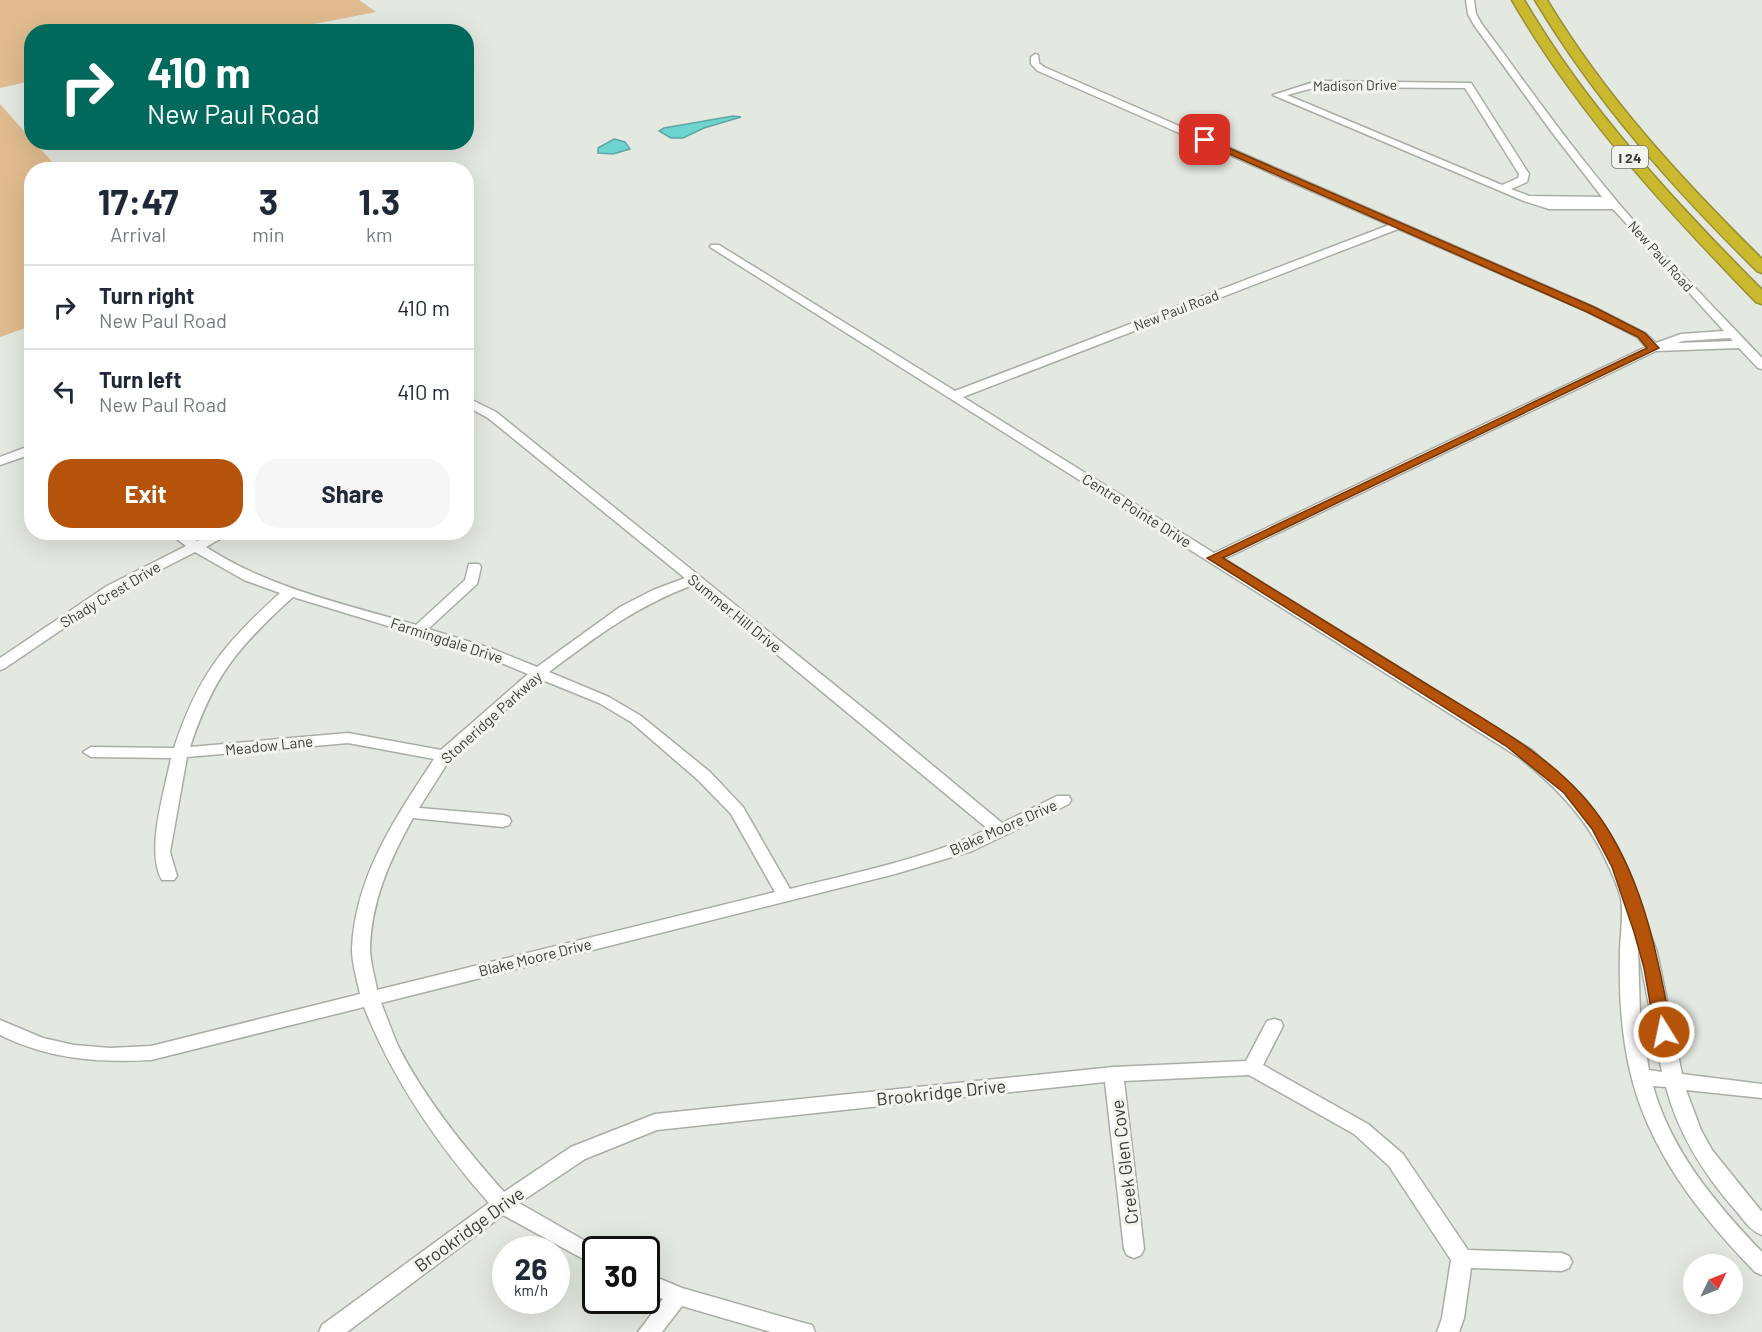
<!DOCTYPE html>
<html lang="en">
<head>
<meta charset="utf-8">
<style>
  body { margin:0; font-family:Barlow,sans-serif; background:#f6f6f7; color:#1f2937; height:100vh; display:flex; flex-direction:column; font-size:22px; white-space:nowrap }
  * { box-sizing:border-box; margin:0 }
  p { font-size:20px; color:#747a83 }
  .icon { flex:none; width:33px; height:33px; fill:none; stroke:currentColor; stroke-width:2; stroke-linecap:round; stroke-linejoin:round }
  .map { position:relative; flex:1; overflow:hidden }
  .drawer { position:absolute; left:24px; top:162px; width:450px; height:378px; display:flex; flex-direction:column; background:#fff; border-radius:24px; box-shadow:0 6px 24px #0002 }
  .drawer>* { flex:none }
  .guide { position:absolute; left:24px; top:24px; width:450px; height:126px; border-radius:24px; box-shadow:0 6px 24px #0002; background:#00695c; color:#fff; overflow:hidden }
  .needle { width:39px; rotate:47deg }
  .buttons { position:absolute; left:1683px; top:1254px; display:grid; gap:12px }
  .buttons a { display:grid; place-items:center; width:60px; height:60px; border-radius:50%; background:#fff; box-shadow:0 6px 24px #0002; font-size:30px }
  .speed { position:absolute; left:492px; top:1236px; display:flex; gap:12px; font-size:30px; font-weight:700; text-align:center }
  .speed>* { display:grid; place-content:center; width:78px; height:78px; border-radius:50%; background:#fff; box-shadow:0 6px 24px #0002; line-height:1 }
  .speed small { font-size:15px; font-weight:400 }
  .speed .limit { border:3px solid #111; border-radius:9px; background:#fff; color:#111 }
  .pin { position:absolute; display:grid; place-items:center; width:51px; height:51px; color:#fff; margin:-26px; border-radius:12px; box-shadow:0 3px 9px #0006 }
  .me { position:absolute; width:66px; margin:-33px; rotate:350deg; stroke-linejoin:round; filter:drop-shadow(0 0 4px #0008) }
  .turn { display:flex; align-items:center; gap:21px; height:126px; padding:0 24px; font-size:27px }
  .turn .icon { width:78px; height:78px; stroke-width:2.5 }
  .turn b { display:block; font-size:42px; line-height:51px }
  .eta { display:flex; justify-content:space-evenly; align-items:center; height:102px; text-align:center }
  .eta b { font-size:36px; font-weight:700; line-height:42px }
  .cta { display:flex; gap:12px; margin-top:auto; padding:12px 24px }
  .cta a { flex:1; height:69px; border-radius:24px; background:#b45309; color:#fff; font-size:24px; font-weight:700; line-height:69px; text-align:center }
  .cta a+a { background:#f6f6f7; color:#1f2937 }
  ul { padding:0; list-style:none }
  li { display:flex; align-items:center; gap:18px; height:84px; padding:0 24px; border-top:2px solid #e0e1e3 }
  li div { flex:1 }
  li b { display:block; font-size:22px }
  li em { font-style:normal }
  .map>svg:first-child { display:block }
</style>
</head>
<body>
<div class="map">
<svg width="1762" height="1332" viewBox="0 0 1762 1332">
  <rect width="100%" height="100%" fill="#e3e8e0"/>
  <g fill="#e0bb8f">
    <polygon points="0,0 359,0 376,12 278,31 32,32 31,81 0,88"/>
    <polygon points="0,104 31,139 32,142 35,143 59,169 32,170 31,326 0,337"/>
  </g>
  <g fill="#6dd4cf" stroke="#5ea7a2" stroke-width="1.5">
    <polygon points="733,116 741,117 704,128 683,138 671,138 659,131 664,128"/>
    <polygon points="614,139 625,142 630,149 613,154 598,153 598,148"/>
  </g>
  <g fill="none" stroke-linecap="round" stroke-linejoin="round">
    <g stroke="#a9ada7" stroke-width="3">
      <g id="minor">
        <path d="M1466,0H1474L1476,14L1481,23C1522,78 1561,134 1605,187C1653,246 1709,302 1762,358V369L1758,368L1739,348L1656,351L1224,559L1532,750L1584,798L1608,832L1621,855L1657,952L1682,1074L1762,1084V1098L1686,1090L1701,1130L1712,1150L1762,1212V1235C1751,1231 1745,1222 1738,1213C1705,1176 1679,1136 1666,1087L1653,1086C1671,1151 1716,1204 1762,1252V1275L1755,1272C1699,1214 1648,1150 1630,1071C1621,1032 1619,992 1620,953C1620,936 1624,915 1621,899C1619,889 1614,879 1610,869C1590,822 1559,789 1520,758L710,247L711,245H719L955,391L1389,225L1038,71L1031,64V57L1035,54L1038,55L1039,63L1044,67L1594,307L1645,333L1656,343L1681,334L1724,331L1613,209H1549L1524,201L1273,95L1317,81L1471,83L1529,174L1527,182L1511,189L1529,196L1602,197L1551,131L1474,25L1468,14ZM1317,87L1465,88L1519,174L1518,178L1502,185L1287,95ZM1398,229L1586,311L1637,337L1646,347L1214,553L963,397ZM1730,338L1733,341L1677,343L1683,341ZM1638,949L1662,1072L1649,1070L1640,1014Z"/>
        <path d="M466,397L496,412L878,720L1002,823L1057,796H1069L1071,800L1069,804L972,851L895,874L381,1003C387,1017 392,1032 398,1046C425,1099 465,1148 504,1192L571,1147L655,1114L1114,1067L1246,1061L1267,1021L1274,1019L1281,1021L1283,1026L1263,1065L1368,1124L1403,1154L1468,1250L1562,1253L1569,1256L1572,1262L1569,1268L1562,1271L1471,1268L1464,1318L1459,1332H1437L1442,1318L1451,1260L1389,1166L1354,1134L1249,1075L1124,1081L1144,1249L1141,1255L1134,1258L1127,1255L1124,1249L1105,1082L657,1130L585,1159L519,1203L601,1250H596V1266L503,1215L347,1332H319L322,1325L489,1203C437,1144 393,1080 364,1007L151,1060C97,1063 49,1059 0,1035V1020L43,1038L74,1045L110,1048L151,1046L360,994C357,980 352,963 352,949C355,876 396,817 434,759L348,743L187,757L170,852L177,876L174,880H162C145,851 165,790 171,758L91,757L83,752L91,747L174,748C198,675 224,644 280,593L244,580L195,552L117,592L5,668L0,670V658L107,586L186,546L168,532H184L197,541L214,532H232L206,547C269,588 344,604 416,625L465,580L469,564H479L481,567L477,584L428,629L490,648L537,667L620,607L653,590L685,578L488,418L466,406ZM693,585L988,829C926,859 857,872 790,889L743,807L710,772L641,716L609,697L549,672C597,636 636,606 693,585ZM293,597L480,654L528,674L441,750L348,733L190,747C214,675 237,648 293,597ZM540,679L599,703L631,722L698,780L731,814L775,892L377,990C375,977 370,962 370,949C371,901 390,859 413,818L503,827L509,825L511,821L509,817L503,815L419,808L450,759Z"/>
        <polygon points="32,445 32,454 0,465 0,457"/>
        <polygon points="646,1273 682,1288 804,1323 812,1325 815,1332 771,1332 682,1306 662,1332 638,1332 663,1299 646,1292"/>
      </g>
    </g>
    <g stroke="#988e32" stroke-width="3">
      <g id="highway">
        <path d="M1512,0H1524C1588,109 1673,200 1762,290V304L1756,302C1665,208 1578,114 1512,0Z"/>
        <path d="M1535,0H1547C1606,98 1681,179 1762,259V273L1757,271C1673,188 1596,102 1535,0Z"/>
      </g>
    </g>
    <use href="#minor" fill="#fff" fill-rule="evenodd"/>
    <use href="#highway" fill="#cab92e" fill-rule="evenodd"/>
  </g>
  <path fill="#b45309" stroke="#753606" stroke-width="1.5" d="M1202,139H1208L1594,307L1645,333L1659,348L1223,558C1289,599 1355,640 1420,680C1485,721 1563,759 1605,825C1645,886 1659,962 1672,1032L1670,1037L1664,1038L1658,1037L1655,1032L1644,968L1634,932L1612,867L1592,829L1564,793L1506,746L1207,558L1647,348L1638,337L1587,312L1202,142Z"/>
  <g text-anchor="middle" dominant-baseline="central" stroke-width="6" stroke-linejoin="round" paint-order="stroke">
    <g font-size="14" fill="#3b3d3a" stroke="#f1f5ee">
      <text transform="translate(1355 85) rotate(-1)">Madison Drive</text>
      <text transform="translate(1661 256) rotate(48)">New Paul Road</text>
      <text transform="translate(1176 310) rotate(-21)">New Paul Road</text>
    </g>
    <rect fill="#f1f5ee" stroke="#727470" stroke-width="1.5" x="1612" y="146" width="36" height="22" rx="4.5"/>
    <g font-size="14" font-weight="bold" fill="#3b3d3a">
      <text x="1630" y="157">I 24</text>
    </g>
    <g font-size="15" fill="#3b3d3a" stroke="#f1f5ee">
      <text transform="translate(1137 510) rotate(32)">Centre Pointe Drive</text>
      <text transform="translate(110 594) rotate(-31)">Shady Crest Drive</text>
      <text transform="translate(735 613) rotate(39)">Summer Hill Drive</text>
      <text transform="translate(447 640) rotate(18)">Farmingdale Drive</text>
      <text transform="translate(491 717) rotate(-42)">Stoneridge Parkway</text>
      <text transform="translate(269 745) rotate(-6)">Meadow Lane</text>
      <text transform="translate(1003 827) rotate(-24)">Blake Moore Drive</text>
      <text transform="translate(535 957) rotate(-14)">Blake Moore Drive</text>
    </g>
    <g font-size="18" fill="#3b3d3a" stroke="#f1f5ee">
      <text transform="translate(941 1092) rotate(-6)">Brookridge Drive</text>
      <text transform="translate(1124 1162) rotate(-97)">Creek Glen Cove</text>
      <text transform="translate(469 1229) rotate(-36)">Brookridge Drive</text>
    </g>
  </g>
</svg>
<div class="buttons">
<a><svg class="needle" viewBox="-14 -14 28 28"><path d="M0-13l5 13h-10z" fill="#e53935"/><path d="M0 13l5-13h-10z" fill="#747a83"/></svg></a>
</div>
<div class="speed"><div>26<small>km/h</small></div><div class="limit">30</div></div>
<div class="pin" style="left:1205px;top:140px;background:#d93025"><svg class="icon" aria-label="arrive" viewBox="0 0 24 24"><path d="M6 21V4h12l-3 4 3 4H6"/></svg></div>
<svg class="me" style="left:1664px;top:1032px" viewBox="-20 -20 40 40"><circle r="17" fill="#b45309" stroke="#fff" stroke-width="3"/><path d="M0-11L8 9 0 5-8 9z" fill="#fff"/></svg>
<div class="guide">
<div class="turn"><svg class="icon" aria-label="right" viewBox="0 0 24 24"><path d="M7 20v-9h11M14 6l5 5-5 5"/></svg><div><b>410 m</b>New Paul Road</div></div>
</div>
<section class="drawer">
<div class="eta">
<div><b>17:47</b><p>Arrival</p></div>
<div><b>3</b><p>min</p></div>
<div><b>1.3</b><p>km</p></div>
</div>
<ul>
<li><svg class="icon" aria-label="right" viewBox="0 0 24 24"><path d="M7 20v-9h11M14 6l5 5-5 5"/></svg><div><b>Turn right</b><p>New Paul Road</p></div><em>410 m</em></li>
<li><svg class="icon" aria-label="left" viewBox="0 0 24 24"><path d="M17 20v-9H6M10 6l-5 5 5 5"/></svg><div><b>Turn left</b><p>New Paul Road</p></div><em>410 m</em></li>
</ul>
<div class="cta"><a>Exit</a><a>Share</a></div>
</section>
</div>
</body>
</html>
